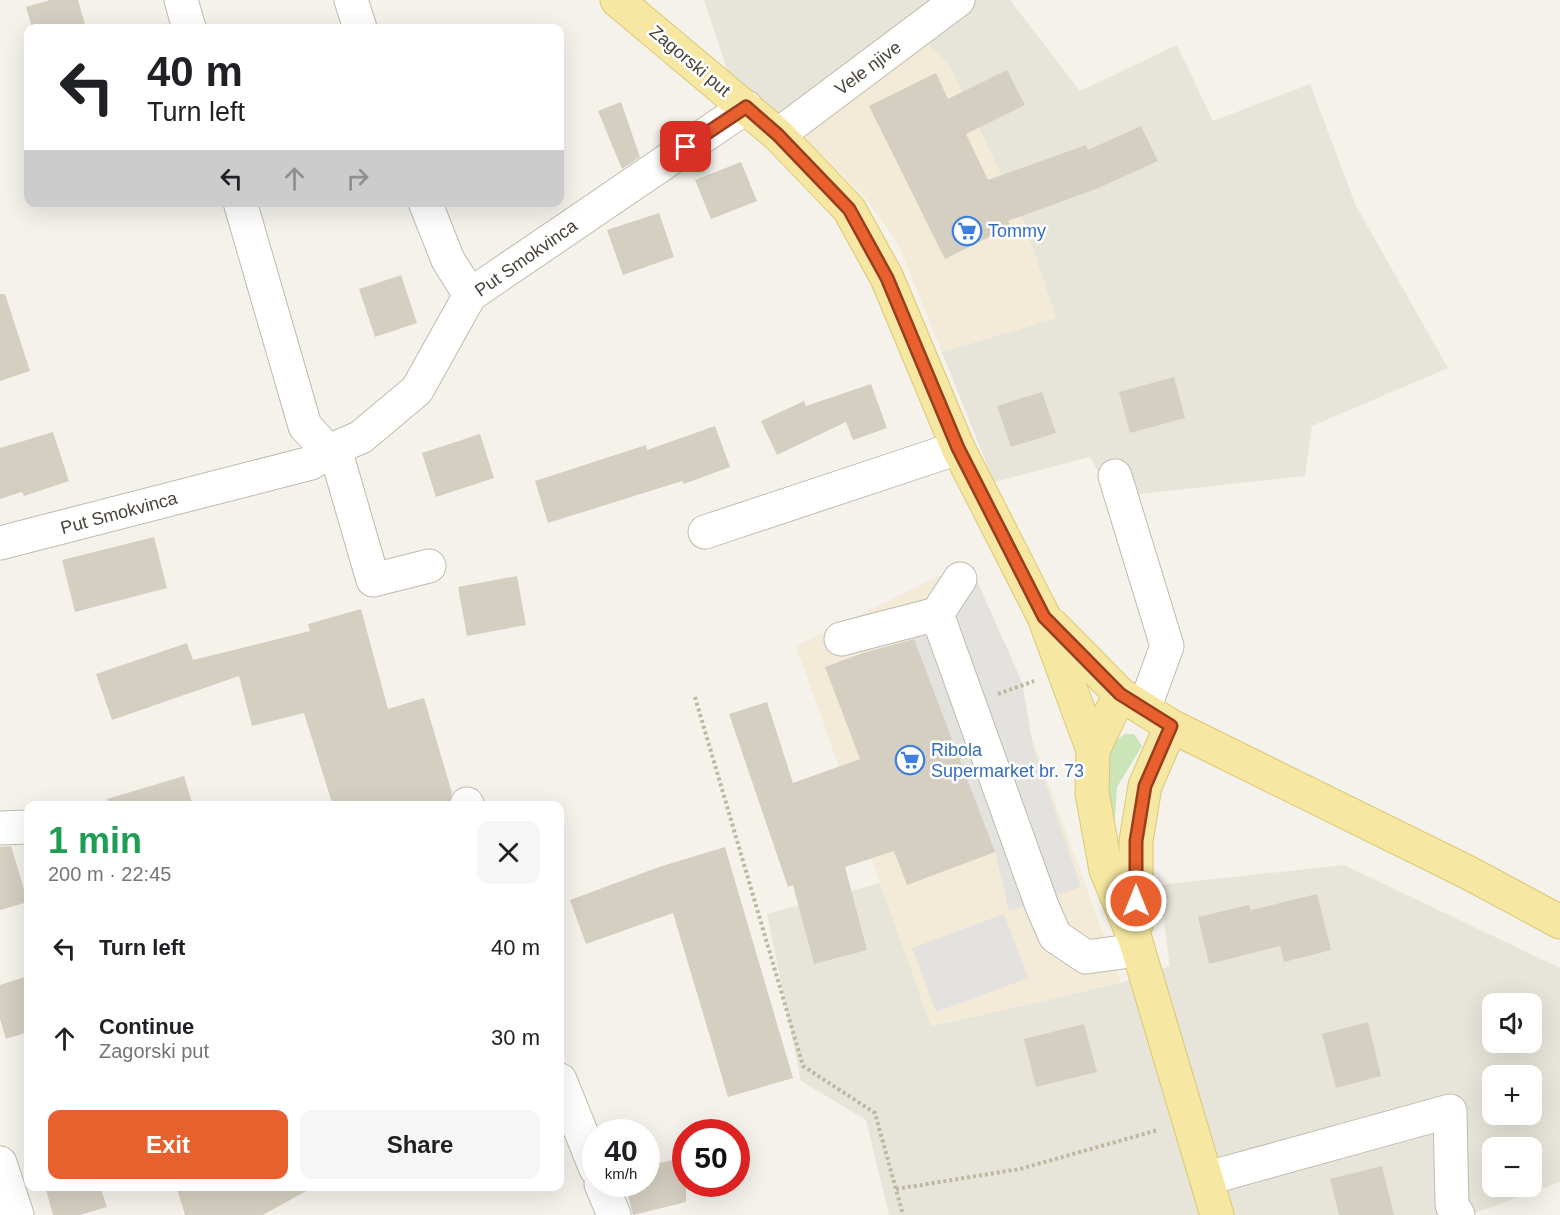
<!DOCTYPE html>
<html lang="en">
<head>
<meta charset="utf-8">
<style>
  body { margin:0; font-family:Arial,sans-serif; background:#f6f6f6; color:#202124; height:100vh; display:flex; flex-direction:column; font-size:22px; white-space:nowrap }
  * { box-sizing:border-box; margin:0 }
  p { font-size:20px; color:#757577 }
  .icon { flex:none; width:33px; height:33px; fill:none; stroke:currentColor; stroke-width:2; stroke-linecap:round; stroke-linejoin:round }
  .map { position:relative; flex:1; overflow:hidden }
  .panel { position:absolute; left:24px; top:801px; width:540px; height:390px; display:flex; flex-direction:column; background:#fff; border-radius:12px; box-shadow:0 6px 24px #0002 }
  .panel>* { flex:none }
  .hud { position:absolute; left:24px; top:24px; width:540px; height:183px; border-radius:12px; box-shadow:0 6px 24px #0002; background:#fff; color:#202124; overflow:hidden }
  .tools { position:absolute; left:1482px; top:993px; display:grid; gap:12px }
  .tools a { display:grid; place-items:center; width:60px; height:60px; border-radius:12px; background:#fff; box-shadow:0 6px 24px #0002; font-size:30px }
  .speed { position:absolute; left:582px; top:1119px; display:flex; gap:12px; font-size:30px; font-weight:700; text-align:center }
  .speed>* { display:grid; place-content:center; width:78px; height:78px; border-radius:50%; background:#fff; box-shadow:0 6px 24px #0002; line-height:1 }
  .speed small { font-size:15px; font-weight:400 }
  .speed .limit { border:9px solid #d22; background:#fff; color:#111 }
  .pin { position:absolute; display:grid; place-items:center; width:51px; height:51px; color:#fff; margin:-26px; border-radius:12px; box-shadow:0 3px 9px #0006 }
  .me { position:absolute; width:66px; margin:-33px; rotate:0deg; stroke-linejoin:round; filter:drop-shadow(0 0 4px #0008) }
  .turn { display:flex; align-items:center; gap:21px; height:126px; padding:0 24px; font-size:27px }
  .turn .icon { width:78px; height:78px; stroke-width:2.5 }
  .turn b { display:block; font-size:42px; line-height:51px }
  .lanes { display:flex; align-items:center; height:57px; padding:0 24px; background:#0003; justify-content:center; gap:30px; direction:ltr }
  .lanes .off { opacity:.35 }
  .round { display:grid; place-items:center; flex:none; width:63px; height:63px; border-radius:12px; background:#f6f6f6 }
  .head { display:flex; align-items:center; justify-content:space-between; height:102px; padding:0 24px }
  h1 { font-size:36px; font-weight:700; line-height:45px; color:#1e9e55 }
  .cta { display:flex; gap:12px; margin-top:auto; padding:12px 24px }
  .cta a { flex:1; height:69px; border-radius:12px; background:#e8602e; color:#fff; font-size:24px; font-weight:700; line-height:69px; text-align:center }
  .cta a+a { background:#f6f6f6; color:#202124 }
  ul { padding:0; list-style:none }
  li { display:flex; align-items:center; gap:18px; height:90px; padding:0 24px }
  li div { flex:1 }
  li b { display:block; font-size:22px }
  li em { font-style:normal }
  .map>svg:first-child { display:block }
</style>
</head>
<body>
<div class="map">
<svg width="1560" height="1215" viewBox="0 0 1560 1215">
  <rect width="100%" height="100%" fill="#f4f2eb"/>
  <g fill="#e7e5d9" fill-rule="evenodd">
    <polygon points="704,0 1010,0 1080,91 1177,45 1213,121 1310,84 1356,206 1448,368 1312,426 1305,476 1112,497 1090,457 994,482 942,352 1055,318 1026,228 950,67 802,136 728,72"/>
    <path d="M1344,865L1560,968V1182L1469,1215H889L866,1120L801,1081L767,914L880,883L932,1026L1121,983L1170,966L1159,885ZM1492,1004H1532V1042H1492ZM1492,1076H1532V1114H1492ZM1492,1148H1532V1186H1492Z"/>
  </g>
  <g fill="#f3ebd8">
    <polygon points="925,40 950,67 1026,228 1056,318 942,352 897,242 863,195 802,136"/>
    <polygon points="971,571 1121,983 931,1026 796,646 938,576"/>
  </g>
  <polygon fill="#cbe4b8" points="1125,734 1134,734 1142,746 1117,787 1114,831 1102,762 1115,741"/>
  <g fill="#e3e2df">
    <polygon points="977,581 1022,682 1033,746 1081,887 1009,911 995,852 912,634 957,601"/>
    <polygon points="1004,914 1028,978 936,1012 912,948"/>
  </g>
  <g fill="#d5cfc1">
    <polygon points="50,0 78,0 86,28 32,28 26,7"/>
    <polygon points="1007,70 1025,105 966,134 988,180 1086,145 1088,150 1141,126 1158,161 1096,189 1008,221 1011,226 945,259 869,106 936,73 948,99"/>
    <polygon points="621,102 640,157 622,169 598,111"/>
    <polygon points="741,162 757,201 711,219 695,180"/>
    <polygon points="659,213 674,257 623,275 607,230"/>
    <polygon points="401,275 417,323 375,337 359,289"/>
    <polygon points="0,294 5,294 30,371 0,381"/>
    <polygon points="1174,377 1185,418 1130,433 1119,392"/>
    <polygon points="871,384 887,428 853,440 846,422 777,455 761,421 804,401 806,406"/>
    <polygon points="1042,392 1056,433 1011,447 997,406"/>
    <polygon points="715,426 730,467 684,484 682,481 548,523 535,481 646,445 647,450"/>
    <polygon points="53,432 69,481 24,496 22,492 0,499 0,448"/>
    <polygon points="480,434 494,478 436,497 422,453"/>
    <polygon points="154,537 167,588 75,612 62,560"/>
    <polygon points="517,576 526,625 467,636 458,587"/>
    <polygon points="361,609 388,709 424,698 452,793 448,806 333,806 304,713 252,726 239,676 112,720 96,674 187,643 193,660 310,631 308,624"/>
    <polygon points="914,639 995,852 907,885 894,851 845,867 867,950 814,964 793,885 788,887 729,714 767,702 793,783 860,759 825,667 863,653"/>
    <polygon points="184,776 193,806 108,806 107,799"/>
    <polygon points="11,846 28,902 0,910 0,847"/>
    <polygon points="725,847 793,1078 728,1097 673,913 586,944 570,900 659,867"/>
    <polygon points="1317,894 1331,950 1284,962 1280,946 1209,964 1198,917 1249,905 1251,910"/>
    <polygon points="28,976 28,1032 6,1039 0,1019 0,985"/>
    <polygon points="1368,1022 1381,1076 1336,1088 1322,1034"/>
    <polygon points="1084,1024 1097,1072 1036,1087 1024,1039"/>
    <polygon points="686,1157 686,1202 633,1215 625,1184 646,1184 646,1166"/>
    <polygon points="1382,1166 1394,1215 1339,1215 1330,1179"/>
    <polygon points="45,1186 100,1186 107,1207 80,1215 53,1215"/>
    <polygon points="176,1186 315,1186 263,1215 185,1215"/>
  </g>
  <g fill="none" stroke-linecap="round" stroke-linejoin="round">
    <g stroke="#bfbbae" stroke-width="35">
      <g id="minor">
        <polyline points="181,0 189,28"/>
        <polyline points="351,0 360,28"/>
        <polyline points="778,135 958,0"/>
        <polyline points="240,202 305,426 339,463 373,580 429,566"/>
        <polyline points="425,202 448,260 470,295"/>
        <polyline points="1115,476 1167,646 1144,709"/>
        <polyline points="705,532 958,448"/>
        <polyline points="0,543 311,463 329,451 361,437 417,390 470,295 746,107"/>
        <polyline points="937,614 1042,906 1055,936 1086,957 1138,950"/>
        <polyline points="841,639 937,614 960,579"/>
        <polyline points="467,804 467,806"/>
        <polyline points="0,828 28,827"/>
        <polyline points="560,1080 596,1169"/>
        <polyline points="0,1163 17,1215"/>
        <polyline points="1208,1178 1450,1111 1452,1205 1458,1215"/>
        <polyline points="601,1184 614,1215"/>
      </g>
    </g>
    <g stroke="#dac873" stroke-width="35">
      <g id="major">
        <polyline points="617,0 778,135 849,209 887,278 958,448 1044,617 1093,750 1092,793 1106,870 1136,942 1217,1215"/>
        <polyline points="1052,625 1120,694 1171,726 1469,873 1560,922"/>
        <polyline points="1093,750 1120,694"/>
        <polyline points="1136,925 1136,841 1145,786 1171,726"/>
      </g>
    </g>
    <g stroke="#bfb8a0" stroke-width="4" stroke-dasharray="3 3" stroke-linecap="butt">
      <polyline points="998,694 1034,681"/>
      <polyline points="695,697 803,1066 875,1113 903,1215"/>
      <polyline points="896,1189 1020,1169 1158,1130"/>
    </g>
    <use href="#minor" stroke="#fff" stroke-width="33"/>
    <use href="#major" stroke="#f6e8a2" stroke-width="33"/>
  </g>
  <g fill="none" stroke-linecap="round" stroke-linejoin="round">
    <g stroke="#973e1e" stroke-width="15">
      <polyline id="route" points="686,147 746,107 778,135 849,209 887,278 958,448 1044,617 1120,694 1171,726 1145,786 1136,841 1136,901"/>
    </g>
    <use href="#route" stroke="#e8602e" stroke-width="10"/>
  </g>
  <defs>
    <g id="supermarket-ring" transform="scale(1.5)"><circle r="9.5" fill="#fff" stroke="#3f7fe0" stroke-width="1.5"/><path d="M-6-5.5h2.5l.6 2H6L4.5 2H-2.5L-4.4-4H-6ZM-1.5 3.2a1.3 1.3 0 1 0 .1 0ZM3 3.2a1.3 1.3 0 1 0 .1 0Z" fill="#3f7fe0"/></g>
  </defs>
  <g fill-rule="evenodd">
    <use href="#supermarket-ring" x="967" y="231"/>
    <use href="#supermarket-ring" x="910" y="760"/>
  </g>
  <g text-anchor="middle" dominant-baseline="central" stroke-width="5" stroke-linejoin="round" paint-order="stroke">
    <g font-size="18" fill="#484439" stroke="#fff">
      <text transform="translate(690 61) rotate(40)">Zagorski put</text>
      <text transform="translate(868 68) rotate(-37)">Vele njive</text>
      <text transform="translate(526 258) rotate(-35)">Put Smokvinca</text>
      <text transform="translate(119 513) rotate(-15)">Put Smokvinca</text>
    </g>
    <g font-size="18" fill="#366cbe" stroke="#fff" text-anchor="start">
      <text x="988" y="231">Tommy</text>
      <text x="931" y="750">Ribola<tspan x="931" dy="21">Supermarket br. 73</tspan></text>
    </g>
  </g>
</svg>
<div class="tools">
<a><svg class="icon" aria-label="sound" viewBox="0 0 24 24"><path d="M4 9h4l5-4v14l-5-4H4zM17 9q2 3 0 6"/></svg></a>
<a>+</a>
<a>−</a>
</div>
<div class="speed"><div>40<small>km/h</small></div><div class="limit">50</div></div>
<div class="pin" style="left:686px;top:147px;background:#d93025"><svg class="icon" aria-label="arrive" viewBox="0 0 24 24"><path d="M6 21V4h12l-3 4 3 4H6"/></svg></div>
<svg class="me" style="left:1136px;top:901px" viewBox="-20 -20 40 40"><circle r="17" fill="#e8602e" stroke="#fff" stroke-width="3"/><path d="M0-11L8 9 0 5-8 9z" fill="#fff"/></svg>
<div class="hud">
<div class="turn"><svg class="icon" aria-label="left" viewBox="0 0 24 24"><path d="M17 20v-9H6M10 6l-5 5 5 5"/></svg><div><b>40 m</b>Turn left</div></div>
<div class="lanes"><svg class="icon" aria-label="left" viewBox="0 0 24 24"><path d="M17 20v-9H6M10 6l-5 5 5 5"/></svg><svg class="icon off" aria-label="ahead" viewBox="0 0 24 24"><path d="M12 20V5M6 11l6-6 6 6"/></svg><svg class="icon off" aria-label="right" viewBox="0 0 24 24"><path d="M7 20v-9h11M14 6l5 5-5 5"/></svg></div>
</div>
<section class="panel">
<div class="head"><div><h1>1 min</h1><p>200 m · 22:45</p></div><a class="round"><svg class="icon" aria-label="close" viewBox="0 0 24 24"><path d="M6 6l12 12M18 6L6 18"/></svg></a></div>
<ul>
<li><svg class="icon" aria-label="left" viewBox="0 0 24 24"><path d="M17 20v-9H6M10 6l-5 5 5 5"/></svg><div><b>Turn left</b></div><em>40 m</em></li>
<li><svg class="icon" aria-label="ahead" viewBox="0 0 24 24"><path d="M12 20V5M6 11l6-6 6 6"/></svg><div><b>Continue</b><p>Zagorski put</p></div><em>30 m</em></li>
</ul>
<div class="cta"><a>Exit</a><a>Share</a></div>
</section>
</div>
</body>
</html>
